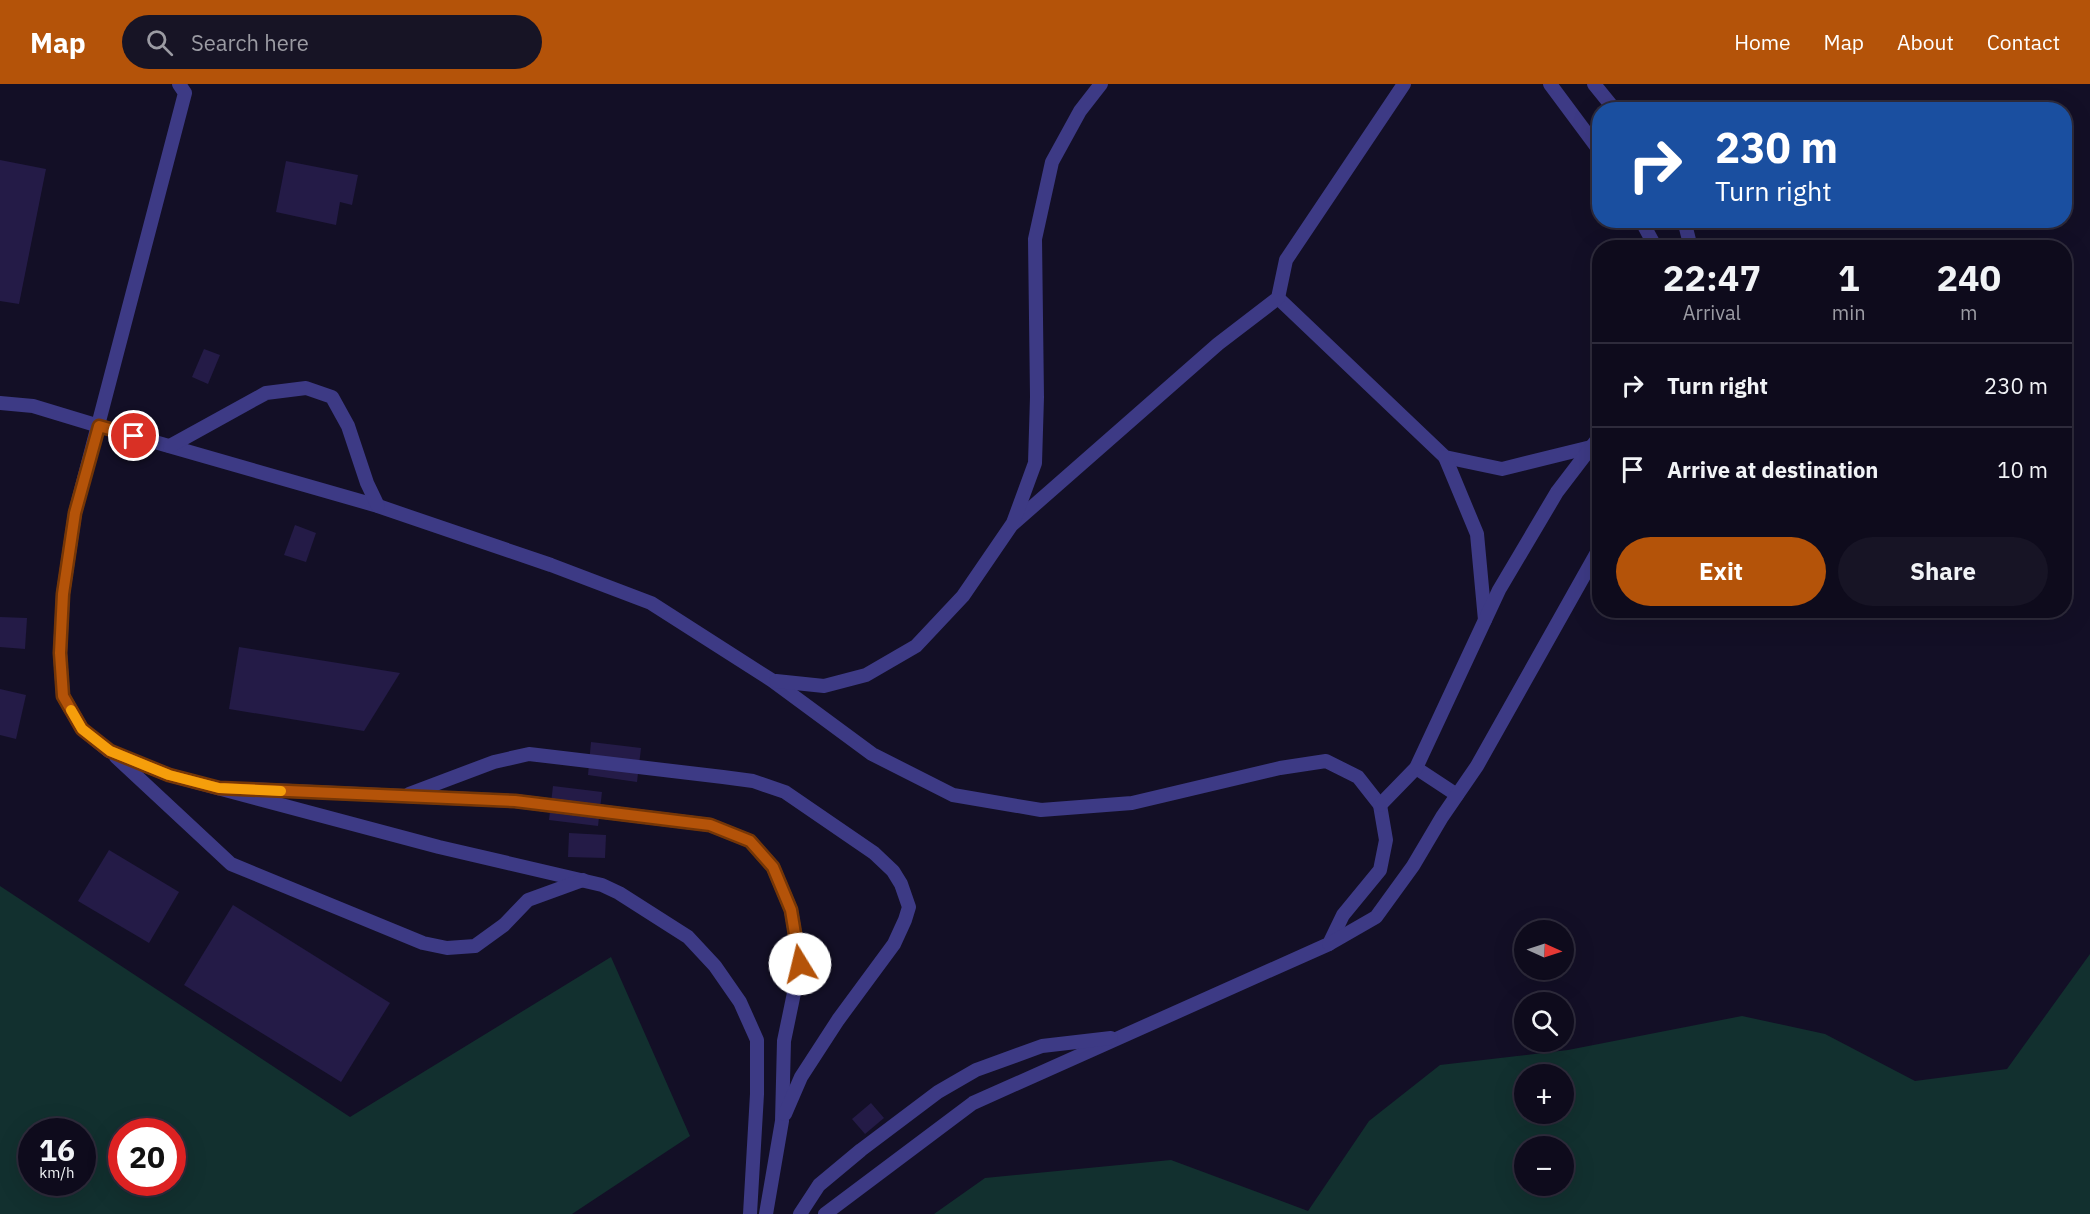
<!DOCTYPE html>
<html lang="en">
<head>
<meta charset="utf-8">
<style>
  body { margin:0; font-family:"IBM Plex Sans",sans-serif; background:#171425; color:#f1f3f6; height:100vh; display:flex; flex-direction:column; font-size:22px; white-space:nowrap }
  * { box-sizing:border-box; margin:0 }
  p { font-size:20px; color:#9b9ba3 }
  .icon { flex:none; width:33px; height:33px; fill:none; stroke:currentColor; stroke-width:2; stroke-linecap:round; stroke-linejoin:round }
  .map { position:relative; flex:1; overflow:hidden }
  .sheet { position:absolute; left:1592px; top:156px; width:480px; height:378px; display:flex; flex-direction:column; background:#0e0b1c; border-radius:24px; box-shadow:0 6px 24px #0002,0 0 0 2px #2e2b3b }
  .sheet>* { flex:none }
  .top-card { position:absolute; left:1592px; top:18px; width:480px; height:126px; border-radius:24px; box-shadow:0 6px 24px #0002,0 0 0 2px #2e2b3b; background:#1a4fa0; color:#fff; overflow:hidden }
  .needle { width:39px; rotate:93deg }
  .fabs { position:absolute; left:1514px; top:836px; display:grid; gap:12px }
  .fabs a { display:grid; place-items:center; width:60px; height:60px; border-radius:50%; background:#0e0b1c; box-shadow:0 6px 24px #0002,0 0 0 2px #2e2b3b; font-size:30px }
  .speed { position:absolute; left:18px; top:1034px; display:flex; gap:12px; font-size:30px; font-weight:700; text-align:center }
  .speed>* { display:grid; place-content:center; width:78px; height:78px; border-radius:50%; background:#0e0b1c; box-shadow:0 6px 24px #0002,0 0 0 2px #2e2b3b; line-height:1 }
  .speed small { font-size:15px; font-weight:400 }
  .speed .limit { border:9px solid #d22; background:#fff; color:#111 }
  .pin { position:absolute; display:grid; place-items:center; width:51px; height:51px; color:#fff; margin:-26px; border:3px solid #fff; border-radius:50%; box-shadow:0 2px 6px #0007 }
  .me { position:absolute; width:66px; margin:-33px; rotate:351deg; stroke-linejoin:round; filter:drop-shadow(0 0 4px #0008) }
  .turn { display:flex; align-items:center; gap:21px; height:126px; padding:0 24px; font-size:27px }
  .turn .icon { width:78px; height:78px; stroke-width:2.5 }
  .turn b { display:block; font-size:42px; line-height:51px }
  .eta { display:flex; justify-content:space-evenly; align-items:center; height:102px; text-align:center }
  .eta b { font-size:36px; font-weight:700; line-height:42px }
  .action { display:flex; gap:12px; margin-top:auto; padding:12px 24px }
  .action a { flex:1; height:69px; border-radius:36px; background:#b45309; color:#fff; font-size:24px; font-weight:700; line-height:69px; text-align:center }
  .action a+a { background:#171425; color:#f1f3f6 }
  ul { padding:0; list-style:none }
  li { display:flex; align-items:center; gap:18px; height:84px; padding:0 24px; border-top:2px solid #2e2b3b }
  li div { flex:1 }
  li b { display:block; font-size:22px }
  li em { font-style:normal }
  header { display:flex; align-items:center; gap:36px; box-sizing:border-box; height:84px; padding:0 30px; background:#b45309; color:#fff }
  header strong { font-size:28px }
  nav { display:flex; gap:33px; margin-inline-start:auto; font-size:21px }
  .search { width:420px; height:54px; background:#171425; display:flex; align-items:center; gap:15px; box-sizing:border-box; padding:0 21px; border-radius:33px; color:#9b9ba3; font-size:22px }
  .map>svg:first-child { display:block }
</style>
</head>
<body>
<header>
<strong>Map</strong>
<div class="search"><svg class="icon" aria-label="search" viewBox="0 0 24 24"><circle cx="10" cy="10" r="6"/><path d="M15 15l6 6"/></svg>Search here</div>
<nav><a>Home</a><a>Map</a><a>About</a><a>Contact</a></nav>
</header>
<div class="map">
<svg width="2090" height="1130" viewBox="0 0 2090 1130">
  <rect width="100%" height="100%" fill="#130f26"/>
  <g fill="#12302f" fill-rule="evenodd">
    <path d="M0,802L350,1033L611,873L690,1052L572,1130H0ZM32,1047H82V1098H32ZM122,1047H172V1098H122Z"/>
    <path d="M2090,870V1130H934L985,1094L1171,1076L1308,1127L1369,1037L1440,981L1568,966L1742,932L1825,950L1915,997L2007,985ZM1524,990H1563V1029H1524ZM1524,1062H1563V1101H1524Z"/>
  </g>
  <g fill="#241b47">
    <polygon points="0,76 46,85 19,220 0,217"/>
    <polygon points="286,77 358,91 352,121 340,118 336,141 276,128"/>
    <polygon points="204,265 220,271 208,300 192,293"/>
    <polygon points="295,441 316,449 306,478 284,471"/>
    <polygon points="0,533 27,534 25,565 0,563"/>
    <polygon points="239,563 400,589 364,647 229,625"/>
    <polygon points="0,605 26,611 16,655 0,651"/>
    <polygon points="591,658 641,664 637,698 588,691"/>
    <polygon points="553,702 602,708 598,742 549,736"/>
    <polygon points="569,749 606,751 605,774 568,773"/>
    <polygon points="109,766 179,808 149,859 78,817"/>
    <polygon points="233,821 390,919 341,998 184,901"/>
    <polygon points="871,1019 884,1034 865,1050 852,1035"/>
  </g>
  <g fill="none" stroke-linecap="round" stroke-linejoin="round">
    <g stroke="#3d3a85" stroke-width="14">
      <polyline points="179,0 185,9 75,429 63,510 60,569 63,612 82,645 109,667 169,691 439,763 602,801 619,809 688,853 715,882 740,918 757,956 757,1010 750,1130"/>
      <polyline points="1550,0 1599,66"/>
      <polyline points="1594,0 1615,26"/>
      <polyline points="1641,136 1656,164"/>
      <polyline points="1684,136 1691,164"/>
      <polyline points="1278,214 1445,373 1502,385 1591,363"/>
      <polyline points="0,319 33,322 99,342 378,422 551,481 651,519 773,597 872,670 953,711 1041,726 1132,719 1280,684 1326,677 1358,693 1380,721 1386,756 1380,786 1343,831 1329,860 973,1019 825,1130"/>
      <polyline points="170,362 266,309 306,304 332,313 348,342 367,399 378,422"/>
      <polyline points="1445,373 1477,450 1485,536"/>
      <polyline points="1014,439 1218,260 1278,214 1286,176 1404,0"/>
      <polyline points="776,597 824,602 866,591 916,562 963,512 1013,439 1035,379 1037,313 1035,155 1052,78 1080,27 1101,0"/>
      <polyline points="116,673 231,780 423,859 447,864 475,862 504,841 528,816 583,796"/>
      <polyline points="1416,684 1457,711"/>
      <polyline points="246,705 515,717 710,741 750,757 773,783 791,826 800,880 784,957 782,1037 766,1130"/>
      <polyline points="409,710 494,678 529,670 723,693 753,697 785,708 874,769 893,787 901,800 909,823 905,836 894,860 838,936 801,993 785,1030"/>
      <polyline points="1380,721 1416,684 1499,506 1557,408 1599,353"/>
      <polyline points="1329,860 1376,833 1413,782 1442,733 1477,682 1599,465"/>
      <polyline points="800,1130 819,1101 861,1066 938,1008 976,986 1042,962 1111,954"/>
    </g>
  </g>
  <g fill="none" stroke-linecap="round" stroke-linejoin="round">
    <g stroke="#753606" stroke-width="15">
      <polyline id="route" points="134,352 99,342 75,429 63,510 60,569 63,612 82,645 110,667 169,691 219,704 515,717 710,741 750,757 773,783 791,826 800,880"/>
    </g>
    <use href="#route" stroke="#b45309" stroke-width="10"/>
    <polyline stroke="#f59e0b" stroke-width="10" points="71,626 82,645 110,667 169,691 219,704 281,707"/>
  </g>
</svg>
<div class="fabs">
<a><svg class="needle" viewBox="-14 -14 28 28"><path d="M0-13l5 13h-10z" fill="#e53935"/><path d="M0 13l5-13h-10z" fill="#9b9ba3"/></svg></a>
<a><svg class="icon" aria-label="search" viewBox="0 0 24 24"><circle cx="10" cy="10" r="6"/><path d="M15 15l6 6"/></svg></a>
<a>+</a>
<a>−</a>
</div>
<div class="speed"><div>16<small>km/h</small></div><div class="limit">20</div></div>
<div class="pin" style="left:134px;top:352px;background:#d93025"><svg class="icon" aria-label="arrive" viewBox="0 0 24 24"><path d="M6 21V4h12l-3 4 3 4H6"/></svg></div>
<svg class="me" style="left:800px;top:880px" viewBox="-20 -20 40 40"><circle r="19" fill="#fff"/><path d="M0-13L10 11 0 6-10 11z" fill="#b45309"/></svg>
<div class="top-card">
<div class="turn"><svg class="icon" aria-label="right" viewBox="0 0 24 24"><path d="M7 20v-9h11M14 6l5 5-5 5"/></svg><div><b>230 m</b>Turn right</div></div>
</div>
<section class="sheet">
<div class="eta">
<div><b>22:47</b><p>Arrival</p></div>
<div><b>1</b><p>min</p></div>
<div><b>240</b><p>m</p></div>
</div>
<ul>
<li><svg class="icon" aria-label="right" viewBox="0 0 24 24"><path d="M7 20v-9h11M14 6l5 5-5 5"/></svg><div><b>Turn right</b></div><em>230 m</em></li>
<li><svg class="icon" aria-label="arrive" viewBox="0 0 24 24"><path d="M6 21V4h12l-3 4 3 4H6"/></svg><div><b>Arrive at destination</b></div><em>10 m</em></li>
</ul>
<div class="action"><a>Exit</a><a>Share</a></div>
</section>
</div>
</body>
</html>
